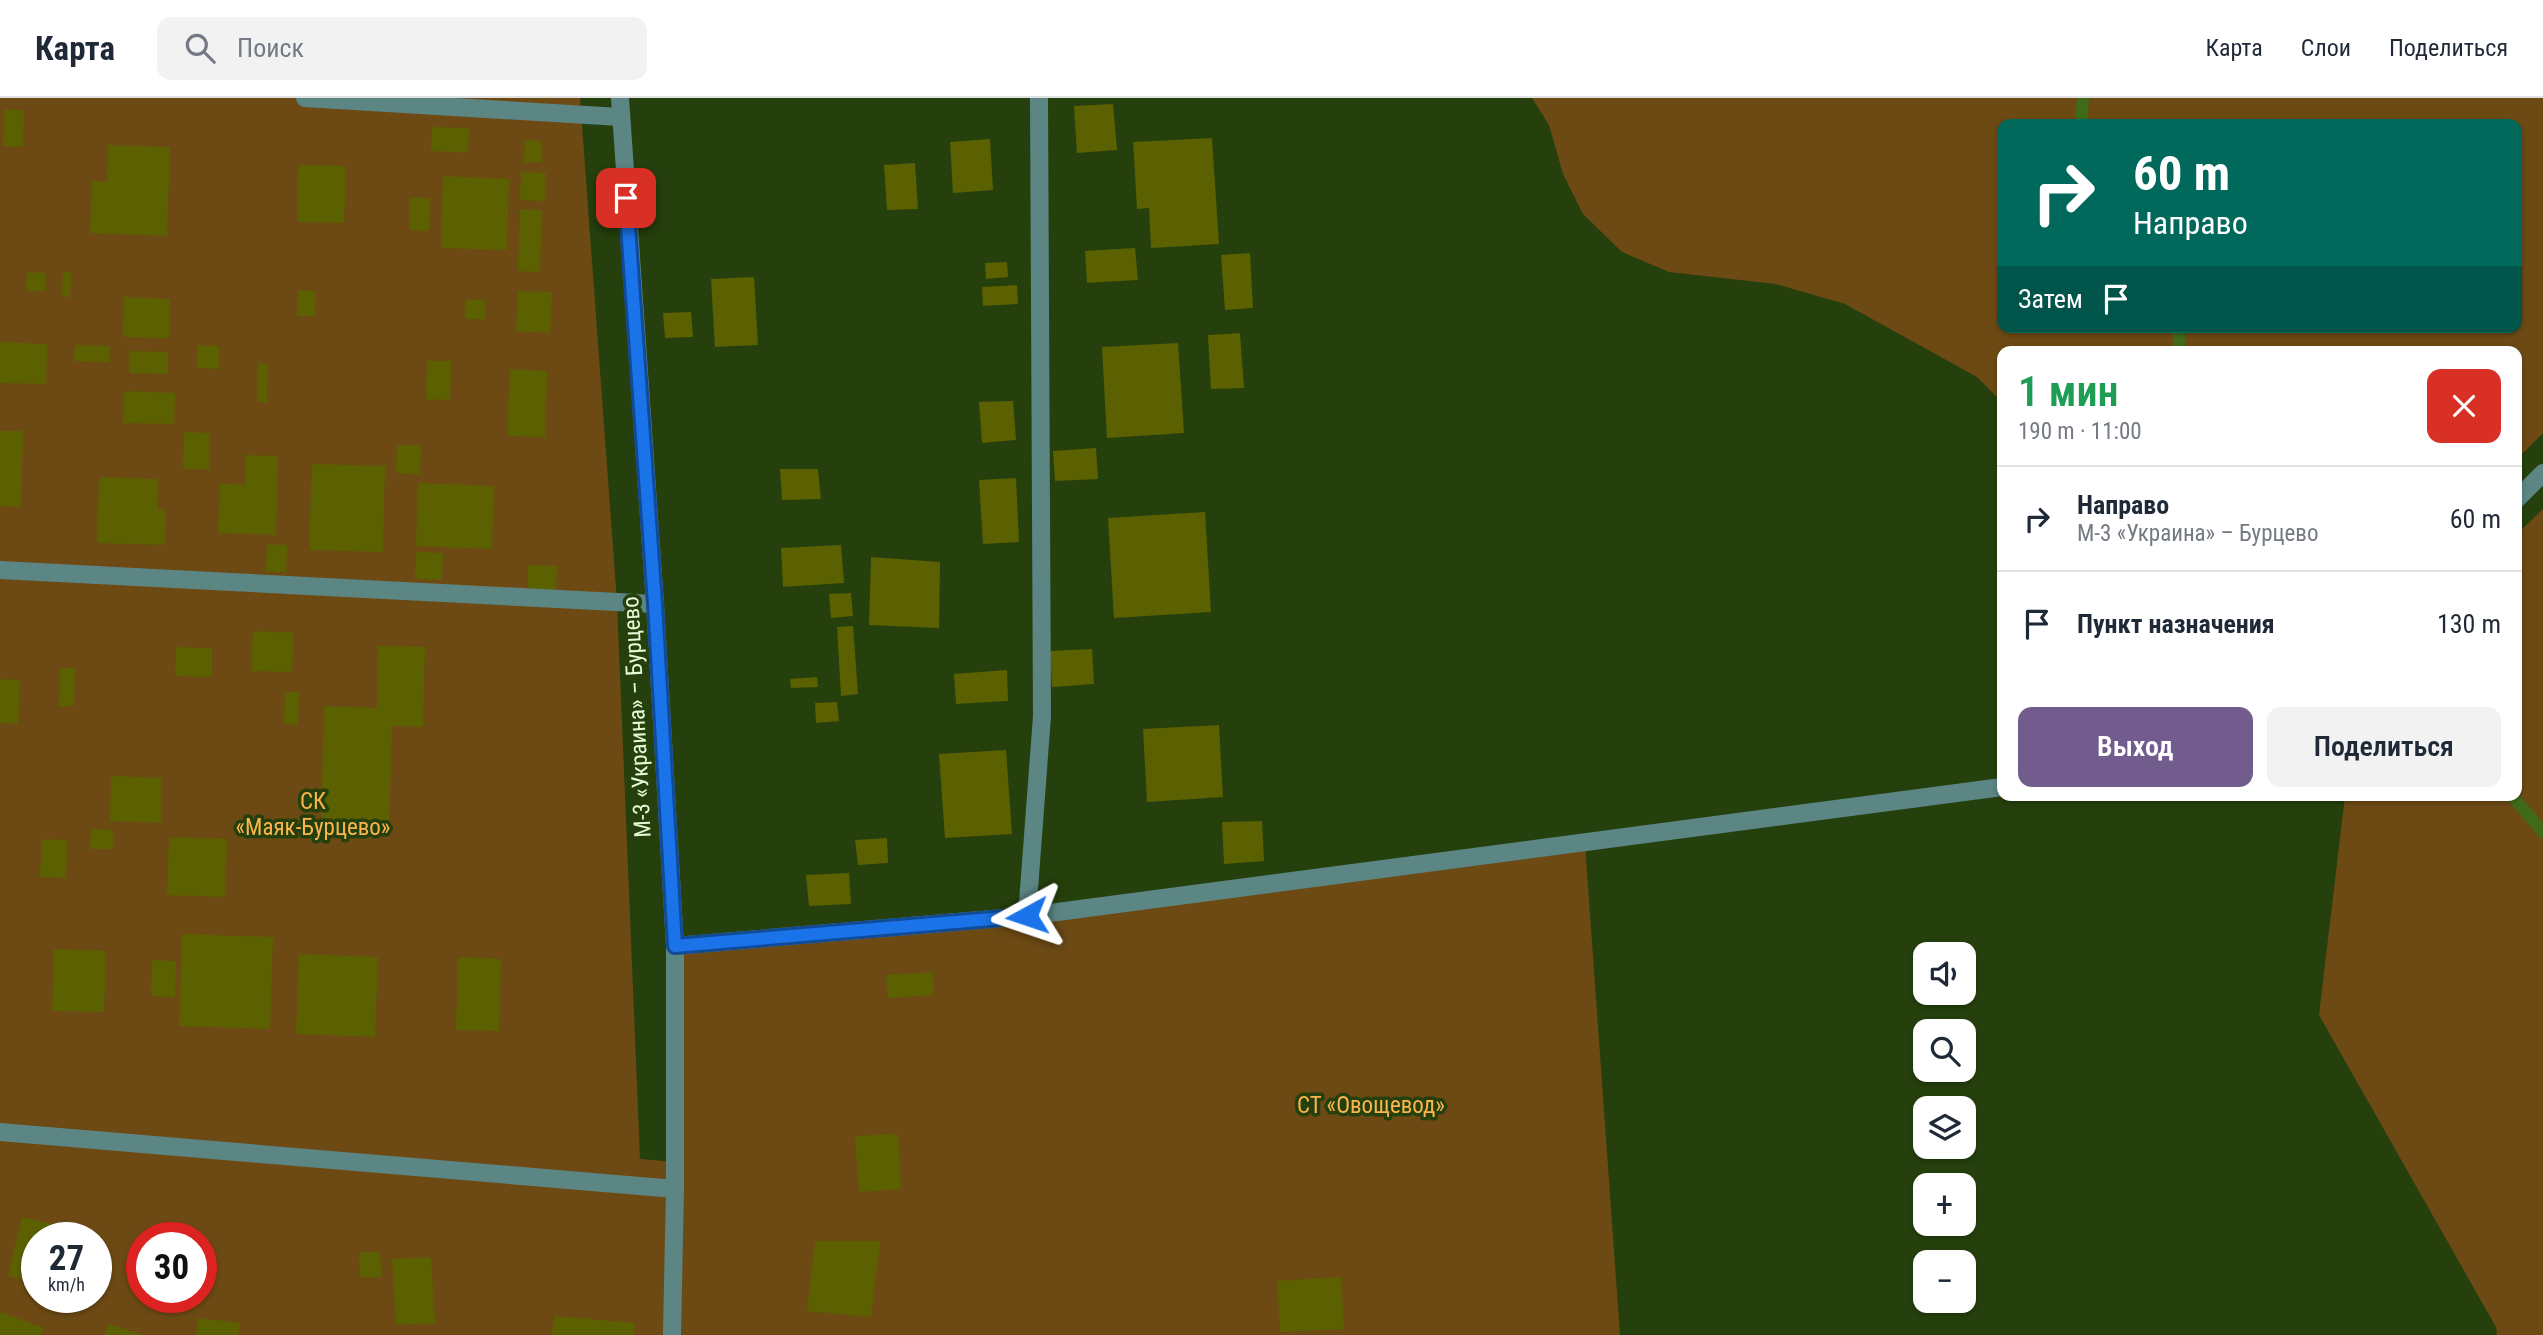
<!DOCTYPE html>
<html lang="ru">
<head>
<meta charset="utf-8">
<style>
  body { margin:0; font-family:"Roboto Condensed",sans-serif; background:#f2f2f3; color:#1f2937; height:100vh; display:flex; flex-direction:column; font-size:26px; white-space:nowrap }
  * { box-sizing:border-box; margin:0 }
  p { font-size:23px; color:#747a83 }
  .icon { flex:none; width:38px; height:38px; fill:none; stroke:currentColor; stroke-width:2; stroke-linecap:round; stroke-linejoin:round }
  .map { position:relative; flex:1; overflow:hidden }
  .drawer { position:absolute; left:1997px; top:248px; width:525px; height:455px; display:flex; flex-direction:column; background:#fff; border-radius:14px; box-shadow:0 2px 5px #0004 }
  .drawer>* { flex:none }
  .top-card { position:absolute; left:1997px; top:21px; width:525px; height:214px; border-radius:14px; box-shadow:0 2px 5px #0004; background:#00695c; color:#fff; overflow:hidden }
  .fabs { position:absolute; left:1913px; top:844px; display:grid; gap:14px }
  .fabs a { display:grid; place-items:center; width:63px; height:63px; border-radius:14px; background:#fff; box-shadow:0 2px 5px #0004; font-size:35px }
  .speed { position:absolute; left:21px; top:1124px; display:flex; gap:14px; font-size:35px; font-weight:700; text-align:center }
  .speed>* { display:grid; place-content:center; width:91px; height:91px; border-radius:50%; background:#fff; box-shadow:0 2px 5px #0004; line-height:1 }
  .speed small { font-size:18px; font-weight:400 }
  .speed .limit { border:10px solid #d22; background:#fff; color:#111 }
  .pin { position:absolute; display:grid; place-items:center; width:60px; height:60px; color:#fff; margin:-30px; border-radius:14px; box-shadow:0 4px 10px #0006 }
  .me { position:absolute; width:77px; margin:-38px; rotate:265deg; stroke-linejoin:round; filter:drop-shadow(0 0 5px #0008) }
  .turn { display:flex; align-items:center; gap:24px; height:147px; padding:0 21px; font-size:32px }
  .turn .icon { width:91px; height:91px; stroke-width:2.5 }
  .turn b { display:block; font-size:49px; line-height:60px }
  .then { display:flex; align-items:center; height:66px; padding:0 21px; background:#0003; gap:14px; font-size:26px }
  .round { display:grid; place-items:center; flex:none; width:74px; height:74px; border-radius:14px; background:#f2f2f3 }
  .summary { display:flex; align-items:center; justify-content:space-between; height:119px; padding:0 21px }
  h1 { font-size:42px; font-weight:600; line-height:52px; color:#1e9e55 }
  .primary-button { display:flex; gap:14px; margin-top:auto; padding:14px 21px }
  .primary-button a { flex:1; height:80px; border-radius:14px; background:#725c8e; color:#fff; font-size:28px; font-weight:600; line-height:80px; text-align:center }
  .primary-button a+a { background:#f2f2f3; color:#1f2937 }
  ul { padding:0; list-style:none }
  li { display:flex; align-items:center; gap:21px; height:105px; padding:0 21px; border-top:2px solid #e0e1e3 }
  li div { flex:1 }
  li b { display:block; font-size:26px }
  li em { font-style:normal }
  header { display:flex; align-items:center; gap:42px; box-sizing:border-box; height:98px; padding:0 35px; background:#fff; border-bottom:2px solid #e0e1e3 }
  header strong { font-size:33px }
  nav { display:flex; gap:38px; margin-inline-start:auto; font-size:24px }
  .search { width:490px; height:63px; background:#f2f2f3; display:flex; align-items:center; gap:18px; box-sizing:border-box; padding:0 24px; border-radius:14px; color:#747a83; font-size:26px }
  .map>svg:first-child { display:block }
</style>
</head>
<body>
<header>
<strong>Карта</strong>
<div class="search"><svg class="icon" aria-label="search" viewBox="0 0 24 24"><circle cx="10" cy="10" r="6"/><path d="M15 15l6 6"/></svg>Поиск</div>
<nav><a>Карта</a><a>Слои</a><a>Поделиться</a></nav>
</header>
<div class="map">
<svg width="2543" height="1237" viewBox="0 0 2543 1237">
  <rect width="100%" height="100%" fill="#25400c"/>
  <g fill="#6d4a14" fill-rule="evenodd">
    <path d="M0,0H580L617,504L640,1061L675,1064V848L1027,818L1585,746L1620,1237H0ZM37,1139H96V1199H37ZM142,1139H201V1199H142Z"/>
    <path d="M1532,0H2543V335L2517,361L2516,254H2002V304L1977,279L1845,206L1776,186L1669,174L1622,154L1583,116L1563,76L1549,27ZM2002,26H2516V229H2002Z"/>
    <polygon points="2543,411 2543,1237 2497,1237 2496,1229 2319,917 2345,698 2516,698 2517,436"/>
  </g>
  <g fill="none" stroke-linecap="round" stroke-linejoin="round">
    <g stroke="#406a19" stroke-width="12">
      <polyline points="2081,26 2083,0"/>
      <polyline points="2179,229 2179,254"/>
      <polyline points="2512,698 2543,734"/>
    </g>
  </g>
  <g fill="#5b6001">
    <polygon points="1113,6 1117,52 1077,55 1074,8"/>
    <polygon points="4,12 24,12 23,49 3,48"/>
    <polygon points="432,29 469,30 468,55 431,53"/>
    <polygon points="1212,40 1219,146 1151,150 1149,110 1137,111 1133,44"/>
    <polygon points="990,41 993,92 953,95 950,44"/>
    <polygon points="525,42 542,43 542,65 524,64"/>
    <polygon points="108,47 170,49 167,138 90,135 92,83 107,84"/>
    <polygon points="915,65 918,111 887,112 884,67"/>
    <polygon points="298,67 346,68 344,125 297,124"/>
    <polygon points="521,74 546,75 545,103 520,102"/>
    <polygon points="443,78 509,81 507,152 441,150"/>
    <polygon points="410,99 430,100 429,133 409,132"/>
    <polygon points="520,111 542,112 540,174 518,173"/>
    <polygon points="1135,150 1138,182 1087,185 1085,153"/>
    <polygon points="1250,155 1253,210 1225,212 1221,157"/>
    <polygon points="1007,164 1008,179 986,181 985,165"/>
    <polygon points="27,174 45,175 45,193 26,193"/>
    <polygon points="63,174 71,174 70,199 62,199"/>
    <polygon points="754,179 758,247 715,249 711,181"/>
    <polygon points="1017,187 1018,206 983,208 982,189"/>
    <polygon points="298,192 316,193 315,218 297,218"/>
    <polygon points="518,193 552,194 550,235 516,233"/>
    <polygon points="124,199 170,201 169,240 123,239"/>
    <polygon points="466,202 485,202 485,221 465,221"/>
    <polygon points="691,214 693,239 665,240 663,215"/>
    <polygon points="1240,235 1244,290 1211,291 1208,237"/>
    <polygon points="0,244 47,246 46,286 0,285"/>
    <polygon points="1178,245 1184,335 1107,340 1102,249"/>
    <polygon points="75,247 110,248 109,264 74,263"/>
    <polygon points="197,247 219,248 219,271 197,270"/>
    <polygon points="130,253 168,254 168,276 129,275"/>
    <polygon points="427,263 451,263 450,302 426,301"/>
    <polygon points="258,266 268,266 267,304 257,304"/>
    <polygon points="510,271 547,273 545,339 507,338"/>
    <polygon points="124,293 175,295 174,326 123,325"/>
    <polygon points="1013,303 1016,342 982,345 979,304"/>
    <polygon points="0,333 23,333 21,409 0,408"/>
    <polygon points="184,334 210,335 209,371 183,371"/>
    <polygon points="397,347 421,347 420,376 396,375"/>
    <polygon points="1096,350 1098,381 1055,383 1053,353"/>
    <polygon points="246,357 278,358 276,437 218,435 220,385 245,387"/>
    <polygon points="312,366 385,368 383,454 309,452"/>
    <polygon points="780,371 818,371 821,401 782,402"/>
    <polygon points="99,379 158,381 157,411 166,411 165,447 97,445"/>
    <polygon points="1016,380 1019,444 983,446 979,382"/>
    <polygon points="418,385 494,388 492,451 416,448"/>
    <polygon points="1205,414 1211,514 1114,520 1108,420"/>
    <polygon points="267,446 287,447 286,474 266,474"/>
    <polygon points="841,447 844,485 783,489 781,450"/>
    <polygon points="416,454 443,455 442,482 415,481"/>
    <polygon points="871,459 940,464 939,530 869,527"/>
    <polygon points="528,467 557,468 556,492 528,492"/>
    <polygon points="851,495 853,518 831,520 829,496"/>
    <polygon points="853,528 858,596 841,598 837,529"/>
    <polygon points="253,533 294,535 292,574 251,573"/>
    <polygon points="378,548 425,549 423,629 392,628 389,728 321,726 324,608 377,610"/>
    <polygon points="176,549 212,550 212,579 175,578"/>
    <polygon points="1092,551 1094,586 1052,589 1050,553"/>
    <polygon points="60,570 75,570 74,608 59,608"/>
    <polygon points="1007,572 1008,603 956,606 954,576"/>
    <polygon points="817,579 818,589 791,590 790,581"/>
    <polygon points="0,581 20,582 18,626 0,625"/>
    <polygon points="285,594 299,594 298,627 284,626"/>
    <polygon points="837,604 839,623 816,625 815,605"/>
    <polygon points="1219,627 1223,699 1147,704 1143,631"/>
    <polygon points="1006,652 1012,736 945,740 939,656"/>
    <polygon points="111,678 162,680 161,725 110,723"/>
    <polygon points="1262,723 1264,763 1224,766 1222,724"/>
    <polygon points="91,731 113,732 113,751 90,751"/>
    <polygon points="169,739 227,741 225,799 167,797"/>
    <polygon points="887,740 888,765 858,767 855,742"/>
    <polygon points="42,741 67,742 66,780 40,779"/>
    <polygon points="849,775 851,806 809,808 806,777"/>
    <polygon points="182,836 273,839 270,931 179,928"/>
    <polygon points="54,851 106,853 104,914 52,913"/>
    <polygon points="299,856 378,859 375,939 296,936"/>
    <polygon points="458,859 501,861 499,933 456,932"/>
    <polygon points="152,862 176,863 175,899 151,898"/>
    <polygon points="933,874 934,897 888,900 886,877"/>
    <polygon points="898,1036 901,1091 859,1094 855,1038"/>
    <polygon points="22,1119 56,1127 53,1139 37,1139 37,1185 8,1178"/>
    <polygon points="815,1143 880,1143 871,1219 807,1213"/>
    <polygon points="359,1154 380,1154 382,1179 360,1179"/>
    <polygon points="431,1159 435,1225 396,1227 392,1161"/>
    <polygon points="1341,1179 1344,1231 1280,1234 1277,1183"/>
    <polygon points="0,1214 44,1230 41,1237 0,1237"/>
    <polygon points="554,1218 635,1225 634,1237 552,1237"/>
    <polygon points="198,1220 240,1225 238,1237 196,1237"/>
    <polygon points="108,1226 141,1236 141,1237 104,1237"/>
  </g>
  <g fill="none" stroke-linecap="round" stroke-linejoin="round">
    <g stroke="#5b8684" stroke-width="18">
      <polyline points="305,0 620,19"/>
      <polyline points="620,0 655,506 675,848 675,1091 672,1237"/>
      <polyline points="2516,402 2543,375"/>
      <polyline points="0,472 655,506"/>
      <polyline points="1027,818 1042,618 1039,0"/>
      <polyline points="675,848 1027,818 2002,689"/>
      <polyline points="0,1034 675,1091"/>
    </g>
  </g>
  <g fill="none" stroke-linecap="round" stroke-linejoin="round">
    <g stroke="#114b97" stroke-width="18">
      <polyline id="route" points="626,100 655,506 675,848 1027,818"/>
    </g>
    <use href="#route" stroke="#1a73e8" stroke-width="12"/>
  </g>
  <g text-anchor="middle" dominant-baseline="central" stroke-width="7" stroke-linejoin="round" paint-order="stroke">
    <g font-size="23" fill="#e5fad7" stroke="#25400c">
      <text transform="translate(637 619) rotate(-93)">М-3 «Украина» – Бурцево</text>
    </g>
    <g font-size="23" fill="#fcb54d" stroke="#25400c">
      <text x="313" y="703">СК<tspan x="313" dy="26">«Маяк-Бурцево»</tspan></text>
      <text x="1371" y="1007">СТ «Овощевод»</text>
    </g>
  </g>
</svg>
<div class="fabs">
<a><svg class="icon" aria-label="sound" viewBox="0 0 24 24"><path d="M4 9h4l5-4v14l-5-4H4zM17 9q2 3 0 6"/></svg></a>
<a><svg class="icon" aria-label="search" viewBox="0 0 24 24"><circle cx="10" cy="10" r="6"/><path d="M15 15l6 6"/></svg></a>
<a><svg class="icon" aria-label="layers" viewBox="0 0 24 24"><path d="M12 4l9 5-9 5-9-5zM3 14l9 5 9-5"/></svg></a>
<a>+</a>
<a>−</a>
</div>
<div class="speed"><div>27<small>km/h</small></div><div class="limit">30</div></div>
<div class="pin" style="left:626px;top:100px;background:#d93025"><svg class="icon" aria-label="arrive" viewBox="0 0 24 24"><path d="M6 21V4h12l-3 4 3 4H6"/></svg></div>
<svg class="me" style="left:1027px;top:818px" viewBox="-20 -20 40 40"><path d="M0-17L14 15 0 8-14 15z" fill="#1a73e8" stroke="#fff" stroke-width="4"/></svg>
<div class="top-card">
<div class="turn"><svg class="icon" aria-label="right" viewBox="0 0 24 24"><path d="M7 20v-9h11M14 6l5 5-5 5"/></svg><div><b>60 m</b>Направо</div></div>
<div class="then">Затем<svg class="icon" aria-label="arrive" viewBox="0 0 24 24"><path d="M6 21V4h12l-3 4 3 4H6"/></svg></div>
</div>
<section class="drawer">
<div class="summary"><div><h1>1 мин</h1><p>190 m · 11:00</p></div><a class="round" style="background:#d93025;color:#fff"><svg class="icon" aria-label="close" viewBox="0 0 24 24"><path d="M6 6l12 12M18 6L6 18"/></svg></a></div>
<ul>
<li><svg class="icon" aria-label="right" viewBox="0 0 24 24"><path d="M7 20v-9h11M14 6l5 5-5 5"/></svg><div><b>Направо</b><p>М-3 «Украина» – Бурцево</p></div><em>60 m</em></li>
<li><svg class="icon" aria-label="arrive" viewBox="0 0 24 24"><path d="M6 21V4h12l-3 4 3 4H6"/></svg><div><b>Пункт назначения</b></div><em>130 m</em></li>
</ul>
<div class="primary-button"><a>Выход</a><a>Поделиться</a></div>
</section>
</div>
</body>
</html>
